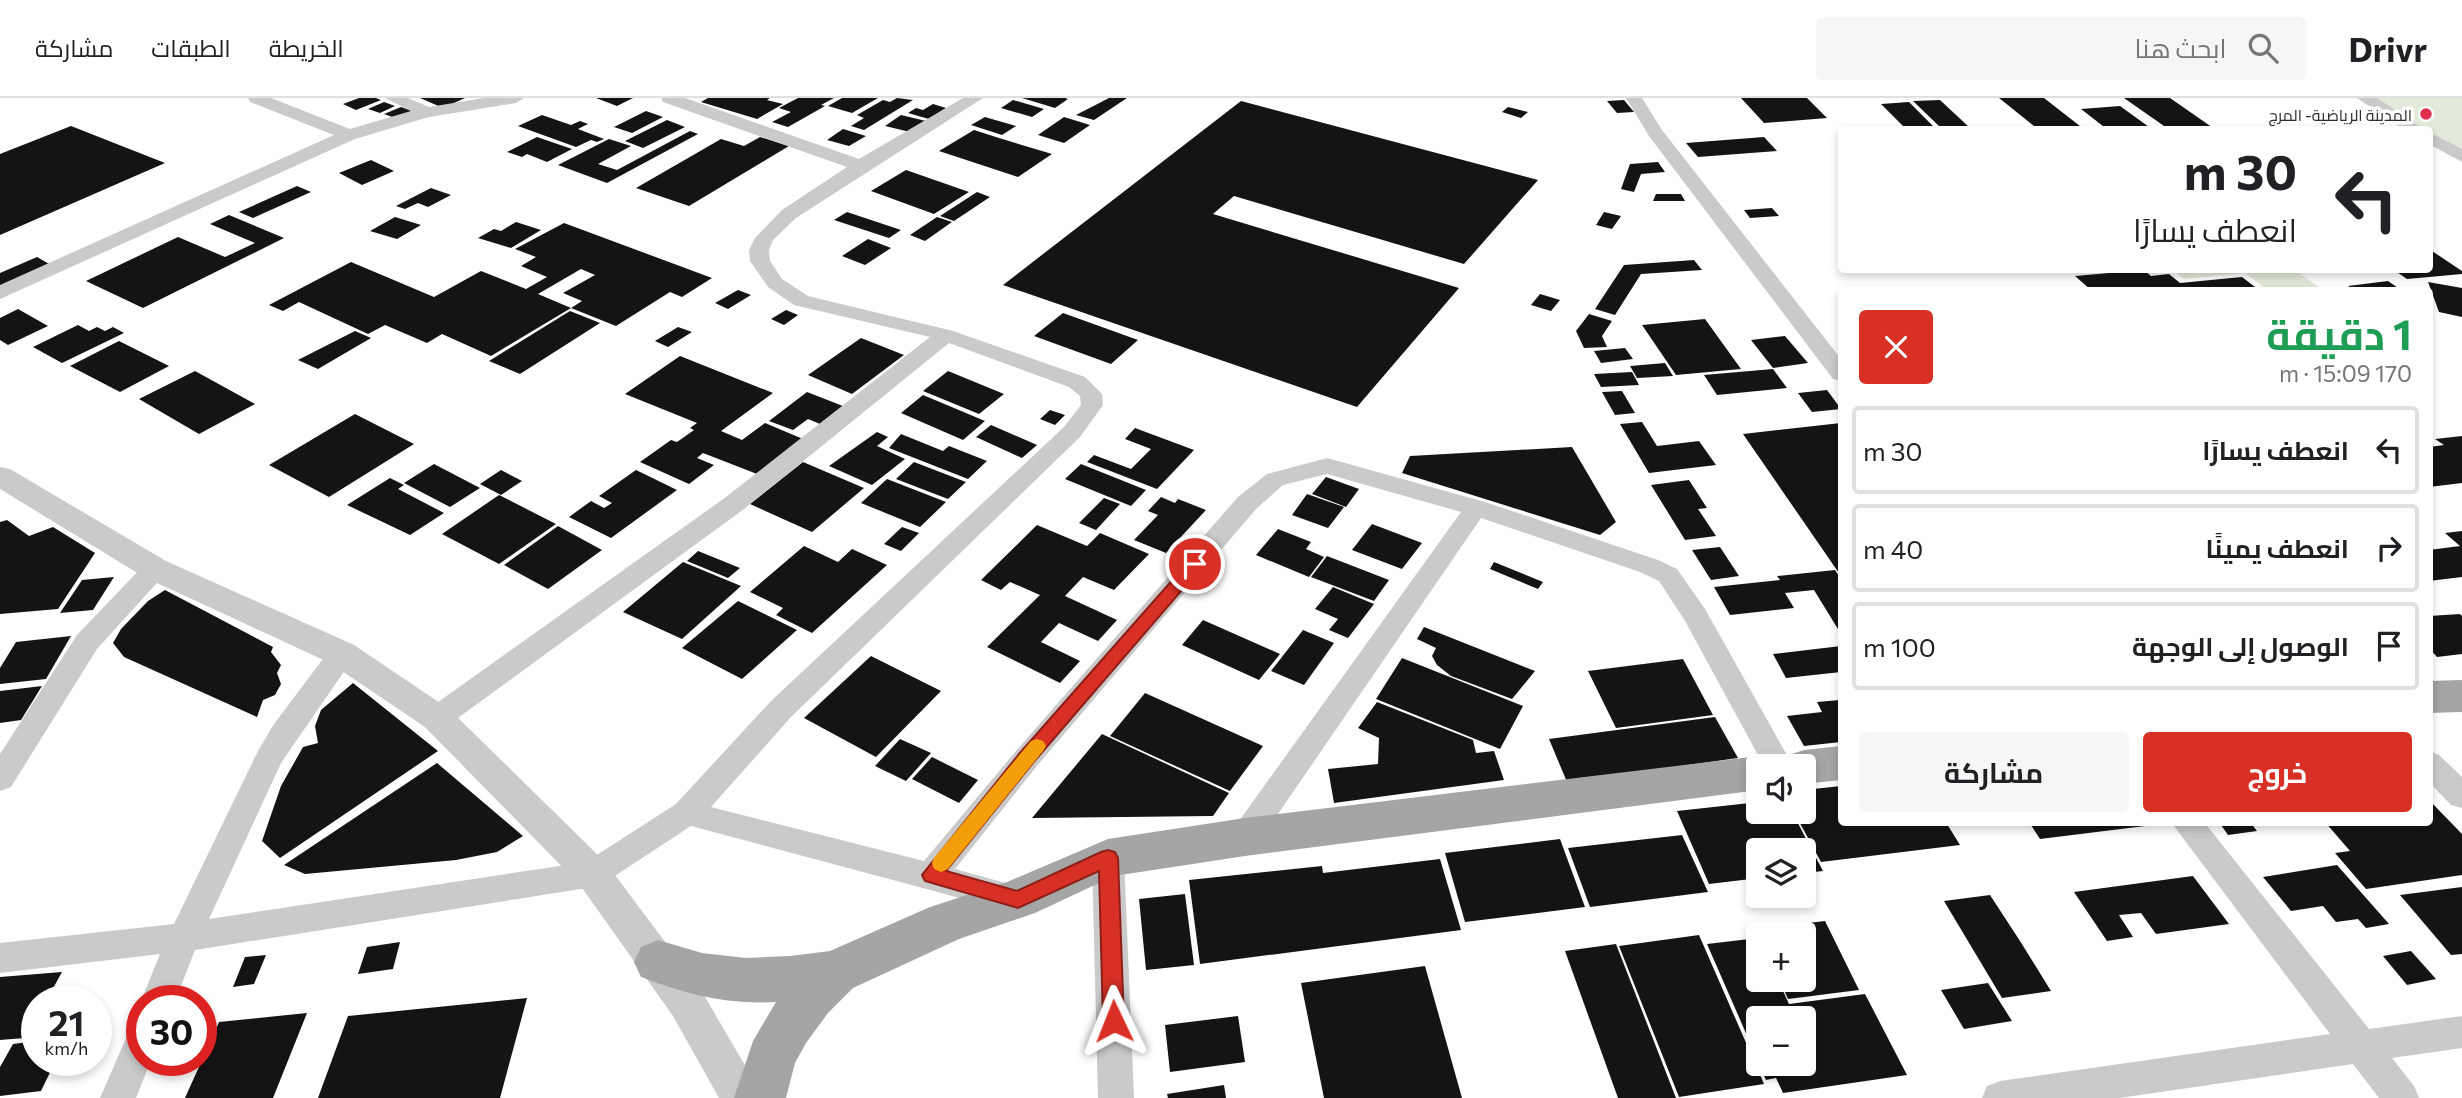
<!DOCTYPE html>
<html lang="ar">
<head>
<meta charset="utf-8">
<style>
  body { margin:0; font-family:Commissioner,Cairo,sans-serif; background:#f6f6f6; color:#202124; direction:rtl; height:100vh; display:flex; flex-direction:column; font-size:26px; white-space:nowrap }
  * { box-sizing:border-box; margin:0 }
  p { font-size:23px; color:#757577 }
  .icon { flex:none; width:38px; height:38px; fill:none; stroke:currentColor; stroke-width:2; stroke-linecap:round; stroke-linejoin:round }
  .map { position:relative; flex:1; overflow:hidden; direction:ltr }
  .sheet { position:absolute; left:1838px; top:189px; width:595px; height:539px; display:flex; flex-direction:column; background:#fff; border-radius:7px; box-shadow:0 4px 10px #0003; direction:rtl }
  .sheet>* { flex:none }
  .top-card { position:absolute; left:1838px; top:28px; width:595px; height:147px; border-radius:7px; box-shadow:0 4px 10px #0003; direction:rtl; background:#fff; color:#202124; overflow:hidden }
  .tools { position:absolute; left:1746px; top:656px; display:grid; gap:14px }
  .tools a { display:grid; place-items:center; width:70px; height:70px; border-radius:7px; background:#fff; box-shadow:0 4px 10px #0003; font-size:35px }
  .speed { position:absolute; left:21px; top:887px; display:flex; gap:14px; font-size:35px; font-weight:700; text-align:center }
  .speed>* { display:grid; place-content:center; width:91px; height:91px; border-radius:50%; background:#fff; box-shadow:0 4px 10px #0003; line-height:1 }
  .speed small { font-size:18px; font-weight:400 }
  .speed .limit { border:10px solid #d22; background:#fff; color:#111 }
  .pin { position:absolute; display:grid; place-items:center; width:60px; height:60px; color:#fff; margin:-30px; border:4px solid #fff; border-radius:50%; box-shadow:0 2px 7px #0007 }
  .me { position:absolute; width:77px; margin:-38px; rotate:358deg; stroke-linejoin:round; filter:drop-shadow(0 0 5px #0008) }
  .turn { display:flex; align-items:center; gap:24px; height:147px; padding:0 21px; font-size:32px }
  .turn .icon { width:91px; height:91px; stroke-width:2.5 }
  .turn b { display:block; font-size:49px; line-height:60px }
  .round { display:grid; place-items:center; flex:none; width:74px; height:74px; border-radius:7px; background:#f6f6f6 }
  .head { display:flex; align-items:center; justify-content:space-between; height:119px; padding:0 21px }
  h1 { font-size:42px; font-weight:700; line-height:52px; color:#1e9e55 }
  .primary-button { display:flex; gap:14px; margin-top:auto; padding:14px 21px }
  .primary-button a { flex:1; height:80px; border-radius:7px; background:#d93025; color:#fff; font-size:28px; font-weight:700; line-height:80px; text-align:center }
  .primary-button a+a { background:#f6f6f6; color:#202124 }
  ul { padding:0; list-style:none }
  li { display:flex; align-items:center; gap:21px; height:88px; margin:0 14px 10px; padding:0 7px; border:4px solid #e0e0e0; border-radius:7px }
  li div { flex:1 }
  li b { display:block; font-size:26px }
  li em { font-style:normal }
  header { display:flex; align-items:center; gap:42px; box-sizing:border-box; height:98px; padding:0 35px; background:#fff; border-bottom:2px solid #e0e0e0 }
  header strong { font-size:33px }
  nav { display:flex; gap:38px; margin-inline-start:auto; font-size:24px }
  .search { width:490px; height:63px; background:#f6f6f6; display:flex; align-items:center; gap:18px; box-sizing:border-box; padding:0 24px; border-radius:7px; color:#757577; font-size:26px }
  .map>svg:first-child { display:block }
</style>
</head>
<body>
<header>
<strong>Drivr</strong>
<div class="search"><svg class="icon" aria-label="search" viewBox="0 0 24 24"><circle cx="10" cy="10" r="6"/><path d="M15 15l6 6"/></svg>ابحث هنا</div>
<nav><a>الخريطة</a><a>الطبقات</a><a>مشاركة</a></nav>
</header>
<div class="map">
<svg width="2462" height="1000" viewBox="0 0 2462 1000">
  <rect width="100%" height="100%" fill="#fff"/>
  <g fill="#e4eada">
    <polygon points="2365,0 2462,0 2462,50 2448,51 2429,39 2429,32 2416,31"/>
    <polygon points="2172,172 2295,172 2323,192 2267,192 2245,175 2184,181"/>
  </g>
  <g fill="#141414" fill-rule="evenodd">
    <polygon points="359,0 376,0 381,2 356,12 343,6"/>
    <polygon points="420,0 465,0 443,10"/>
    <polygon points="596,0 633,0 617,8"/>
    <polygon points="708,0 770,0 767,2 783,6 757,21 701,4"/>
    <polygon points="798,0 834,0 821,7 825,8 788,29 772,24 791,14 779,10"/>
    <polygon points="842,0 878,0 852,15 828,8"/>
    <polygon points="897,0 913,2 864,32 851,28 864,20 857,17 883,2 890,4"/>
    <polygon points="1022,0 1065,0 1068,1 1055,10"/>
    <polygon points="1109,0 1127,0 1094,22 1076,17"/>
    <polygon points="1741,0 1807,0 1827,20 1764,25"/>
    <polygon points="1999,0 2044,0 2085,32 2039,32"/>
    <polygon points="2124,0 2170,0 2216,32 2108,32 2081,11 2120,8 2149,29 2164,28"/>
    <polygon points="1013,2 1044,11 1032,19 1001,10"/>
    <polygon points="1624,2 1634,14 1617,15 1607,3"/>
    <polygon points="1940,2 1969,29 1941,30 1913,3"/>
    <polygon points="1241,3 1538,82 1464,166 1234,98 1213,116 1459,190 1357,309 1003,187"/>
    <polygon points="384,4 395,8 380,15 368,11"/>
    <polygon points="1909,4 1937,32 1907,32 1881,6"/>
    <polygon points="933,6 946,10 929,21 908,15 916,10 923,12"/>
    <polygon points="401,9 412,13 395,20 384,16"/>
    <polygon points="1508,9 1528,14 1521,20 1502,14"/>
    <polygon points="646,13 663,19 632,35 614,29"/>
    <polygon points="542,17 571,27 580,23 588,26 578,31 604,41 597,44 591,42 576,49 518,28"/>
    <polygon points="901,17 926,23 910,34 885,28"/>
    <polygon points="985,19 1016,28 1002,37 971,27"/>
    <polygon points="1064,19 1090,27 1064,45 1038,37"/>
    <polygon points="667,22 685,29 643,50 625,43"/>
    <polygon points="71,28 165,65 0,137 0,56"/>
    <polygon points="843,31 866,38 849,48 827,42"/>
    <polygon points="974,32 999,40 1052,56 1018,79 939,53"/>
    <polygon points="690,33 698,36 607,85 558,67 609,41 631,48 598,66 617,72"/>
    <polygon points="537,39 572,51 547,64 527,56 522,59 507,54"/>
    <polygon points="760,39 789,48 689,108 636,90 721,41 744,48"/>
    <polygon points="1764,39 1777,53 1698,59 1686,45"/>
    <polygon points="371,62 394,73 362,87 339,75"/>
    <polygon points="1658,64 1665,74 1641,76 1634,94 1621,91 1630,66"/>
    <polygon points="906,72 969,94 934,116 871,93"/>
    <polygon points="297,88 311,94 253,120 239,114"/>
    <polygon points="431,90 451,97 428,109 418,105 405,111 396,108"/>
    <polygon points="977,94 990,99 954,123 940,118"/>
    <polygon points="1656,96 1681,96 1685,103 1653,103"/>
    <polygon points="1772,110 1779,118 1750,120 1744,112"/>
    <polygon points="847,114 901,132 889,140 834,122"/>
    <polygon points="1604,114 1621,118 1612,131 1596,127"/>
    <polygon points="229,117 284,140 143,210 86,183 178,139 225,159 255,145 210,126"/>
    <polygon points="395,119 421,127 397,141 370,133"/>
    <polygon points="937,119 952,124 925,143 910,137"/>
    <polygon points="516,124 541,132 511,150 478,140 494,131 501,133"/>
    <path d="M564,125L712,180L682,199L670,194L616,228L571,210L491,258L442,236L427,245L385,227L368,236L299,204L283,213L269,207L351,164L434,199L481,173L526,191L547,179L521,168L536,159L515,151ZM581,171L595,177L563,195L582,203L571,210L538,196Z"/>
    <polygon points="868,141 891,150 865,167 842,158"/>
    <polygon points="2429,151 2462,173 2462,176 2407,181 2394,172 2429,172"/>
    <polygon points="37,159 51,167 0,189 0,175"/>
    <polygon points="1694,162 1702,172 1641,176 1615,217 1595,211 1624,167"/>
    <polygon points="2144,172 2151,178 2169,176 2180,185 2242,179 2259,192 2091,192 2075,178"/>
    <polygon points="2388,183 2401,192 2355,192 2348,188"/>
    <polygon points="2428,184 2462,190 2462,219 2439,214"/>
    <polygon points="738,192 751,197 728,211 715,205"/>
    <polygon points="1540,196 1560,202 1551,213 1531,207"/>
    <polygon points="18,211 48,228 8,247 0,242 0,220"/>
    <polygon points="786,212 798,217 784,227 771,221"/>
    <polygon points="570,213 600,225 520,276 489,263"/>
    <polygon points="1063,215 1138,242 1111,266 1034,238"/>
    <polygon points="1589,216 1612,223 1602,238 1607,249 1584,250 1576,233"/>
    <polygon points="1705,221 1741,271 1676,277 1642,227"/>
    <polygon points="78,227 89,233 97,229 105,233 113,229 124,235 62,265 33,249"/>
    <polygon points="678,229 692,234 668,249 655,243"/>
    <polygon points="355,233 371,240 318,271 298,262"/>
    <polygon points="1785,238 1808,265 1773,270 1751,242"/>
    <polygon points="861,240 904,257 852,296 808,277"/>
    <polygon points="119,243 169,268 120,294 70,268"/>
    <polygon points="1625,250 1633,261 1601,265 1594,253"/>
    <polygon points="680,258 773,295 721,333 742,342 765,325 803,341 757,376 703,355 697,360 714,367 689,386 640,364 671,342 677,344 694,332 690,330 697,325 625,296"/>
    <polygon points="1665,265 1673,278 1637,280 1630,268"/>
    <polygon points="1773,271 1787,290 1717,297 1704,277"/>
    <polygon points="195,273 255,306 199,336 139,301"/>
    <polygon points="948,273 1004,296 979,316 923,293"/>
    <polygon points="1632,274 1639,287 1601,289 1594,276"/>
    <polygon points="1827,292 1841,311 1812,314 1798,295"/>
    <polygon points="1622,293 1635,315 1615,317 1602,294"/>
    <polygon points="807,294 848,310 825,328 808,321 793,332 769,323"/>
    <polygon points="923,297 985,323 963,342 901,315"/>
    <polygon points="1050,312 1065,317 1055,327 1040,321"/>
    <polygon points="355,316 414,346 329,399 269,367"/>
    <polygon points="1642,324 1657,348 1699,343 1716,367 1649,375 1620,326"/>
    <polygon points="1841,325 1841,478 1743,336"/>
    <polygon points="991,327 1037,347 1022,360 976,339"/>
    <polygon points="1135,330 1194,352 1157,391 1087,364 1094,357 1131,371 1151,351 1125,341"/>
    <polygon points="877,334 888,339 877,348 905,361 872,387 829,368"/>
    <polygon points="901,336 943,353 949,348 987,363 968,381 889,350"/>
    <polygon points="2462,338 2462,385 2429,389 2429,349 2444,347 2435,341"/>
    <polygon points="1572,349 1616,424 1600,437 1402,375 1410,358"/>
    <polygon points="803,364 864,390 812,434 750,406"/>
    <polygon points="914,364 966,384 948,401 896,381"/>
    <polygon points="434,366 480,390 450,409 404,385"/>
    <polygon points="1081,366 1146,392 1131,408 1065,381"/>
    <polygon points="501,372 522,383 501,397 480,386"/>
    <polygon points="636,372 677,392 611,440 569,419 591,403 604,410 612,405 599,398"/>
    <polygon points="1326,379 1359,391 1346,409 1312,396"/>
    <polygon points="390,380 404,387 398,391 444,415 410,437 347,407"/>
    <polygon points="887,381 946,404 920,429 861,405"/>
    <polygon points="1689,382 1707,410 1698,411 1716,438 1685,442 1651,387"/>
    <polygon points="1307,396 1344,409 1328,430 1292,417"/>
    <polygon points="499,397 556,426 499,466 442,436"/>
    <polygon points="1161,399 1175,405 1178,401 1206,412 1166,455 1134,442 1158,417 1148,413"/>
    <polygon points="1104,400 1120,406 1096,432 1079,425"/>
    <polygon points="7,422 29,438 53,429 95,455 58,511 0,516 0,424"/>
    <polygon points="1372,426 1422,445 1402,471 1352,452"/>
    <polygon points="1037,427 1087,448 1100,435 1149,456 1114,492 1083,479 1065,498 1117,522 1098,543 1059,525 1041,544 1080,563 1060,585 987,549 1040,497 1010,484 1001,492 981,482"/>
    <polygon points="558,428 602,452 548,491 504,467"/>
    <polygon points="902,429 919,435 901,453 884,446"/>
    <polygon points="1278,431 1311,444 1306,451 1324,459 1309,479 1256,457"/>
    <polygon points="2462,433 2462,479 2429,483 2429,452 2460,448 2445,435"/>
    <polygon points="804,448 838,464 852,451 887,467 812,535 776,517 783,510 750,494"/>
    <polygon points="1720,449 1739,478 1711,482 1692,452"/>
    <polygon points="698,453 740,470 728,480 687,463"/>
    <polygon points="1327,458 1389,482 1374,503 1311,479"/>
    <polygon points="683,464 741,488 682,541 623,514"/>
    <polygon points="1494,464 1543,484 1538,491 1490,471"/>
    <polygon points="1835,472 1841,481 1841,536 1814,492 1785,495 1794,510 1730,517 1714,489 1780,482 1777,478"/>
    <polygon points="114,479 93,512 60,515 82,482"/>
    <polygon points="1333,489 1374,506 1348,540 1329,532 1338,521 1315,511"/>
    <polygon points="165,492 273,549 271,554 281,567 277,575 281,586 275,597 263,602 257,619 124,559 113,545 121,531 148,503"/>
    <polygon points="738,503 797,532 742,581 682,550"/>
    <polygon points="2460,516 2462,518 2462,556 2437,559 2429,550 2429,518"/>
    <polygon points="1203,522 1280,556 1259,582 1182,547"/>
    <polygon points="1424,529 1535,573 1512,601 1451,578 1437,567 1432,558 1436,550 1417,541"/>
    <polygon points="1303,532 1334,545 1304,587 1271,573"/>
    <polygon points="71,538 46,581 0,586 0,570 16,544"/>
    <polygon points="1841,548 1841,574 1786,580 1773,556"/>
    <polygon points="871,558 941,593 876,659 804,620"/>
    <polygon points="1402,560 1523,608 1500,651 1376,601"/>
    <polygon points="1683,561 1713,617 1616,630 1588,573"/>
    <polygon points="353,585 438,653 280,760 262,743 281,688 303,649 318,645 315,628 321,612"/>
    <polygon points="42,588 21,622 0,625 0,593"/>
    <polygon points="1145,595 1263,648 1230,693 1110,638"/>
    <polygon points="1840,602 1841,644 1804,648 1787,618 1822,614 1817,604"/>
    <polygon points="1377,604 1473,642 1476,655 1494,653 1504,682 1334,705 1328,671 1378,666 1379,640 1358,630"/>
    <polygon points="1715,619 1738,660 1567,684 1549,641"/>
    <polygon points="1102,636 1229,695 1213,718 1032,720"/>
    <polygon points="900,641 931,655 906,683 875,668"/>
    <polygon points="932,659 978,682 959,705 912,681"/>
    <polygon points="437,665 523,738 497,754 456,762 305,776 284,767"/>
    <polygon points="1841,688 1841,724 1927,724 1929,728 1947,726 1960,747 1821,764 1794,714 1804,714 1804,692"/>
    <polygon points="2429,702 2462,736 2462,777 2366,791 2335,755 2350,753 2325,724 2429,724"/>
    <polygon points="1759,704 1759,714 1792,714 1823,773 1804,775 1804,752 1759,752 1759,780 1709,786 1677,713"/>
    <polygon points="2029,724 2161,724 2161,726 2040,741"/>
    <polygon points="2219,724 2250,724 2257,733 2228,737"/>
    <polygon points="1682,737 1708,794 1590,809 1568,750"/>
    <polygon points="1560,741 1585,809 1465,824 1445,755"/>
    <polygon points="1440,761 1461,832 1200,866 1189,782 1322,768 1323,775"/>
    <polygon points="2337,767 2389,826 2366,830 2358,821 2336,824 2323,808 2291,813 2263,779"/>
    <polygon points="2193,778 2229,826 2156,836 2141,815 2119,817 2133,839 2107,843 2074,794"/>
    <polygon points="2462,789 2462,856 2451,857 2400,797"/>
    <polygon points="1185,796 1194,867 1146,872 1139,801"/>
    <polygon points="1990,797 2020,843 2051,893 2002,900 1944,803"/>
    <polygon points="1825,823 1859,892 1788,901 1780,882 1804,882 1804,836 1759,836 1757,831"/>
    <polygon points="1699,837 1764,986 1679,999 1619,848"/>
    <polygon points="1758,840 1759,882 1778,882 1789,906 1865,896 1907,977 1783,995 1776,980 1766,982 1759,966 1804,966 1804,920 1759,920 1759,965 1707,846"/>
    <polygon points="400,844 393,871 358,876 367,849"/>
    <polygon points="1616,846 1676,1000 1618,1000 1565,853"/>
    <polygon points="2411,853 2436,881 2407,887 2383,858"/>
    <polygon points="266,857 254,886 233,889 245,859"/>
    <polygon points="1425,868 1462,1000 1324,1000 1301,885"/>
    <polygon points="62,874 46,903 37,903 37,920 25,940 0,942 0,879"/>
    <polygon points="1988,885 2012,923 1964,931 1941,892"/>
    <polygon points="527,900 500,1000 318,1000 348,918"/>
    <polygon points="307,915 273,1000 185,1000 219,924"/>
    <polygon points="1238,918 1245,964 1170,974 1165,927"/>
    <polygon points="37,943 37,962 56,962 41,993 0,998 0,969 13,946"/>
    <polygon points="1224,987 1226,1000 1168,1000 1167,996"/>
  </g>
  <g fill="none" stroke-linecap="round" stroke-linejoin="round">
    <g fill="#cacaca" fill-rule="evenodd">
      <polygon points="248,0 271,0 350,31 411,13 385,0 408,0 429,9 484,0 524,0 516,5 429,19 355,41 0,201 0,187 334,37 250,4"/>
      <polygon points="661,0 685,0 859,61 963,0 983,0 796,120 773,142 769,152 770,163 782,181 808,198 953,233 1085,279 1102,296 1103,307 1080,339 791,619 711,709 924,763 1016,653 1238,399 1267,376 1327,360 1485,404 1658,462 1677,471 1705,511 1793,668 1764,668 1685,523 1659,483 1640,474 1481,420 1256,748 1245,752 1234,748 1230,739 1234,730 1461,414 1327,376 1283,387 1256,411 1036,669 955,771 1027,791 1032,801 1027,811 1016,815 691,728 604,785 593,789 195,852 175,903 141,903 160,856 0,875 0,845 174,826 258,653 274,626 332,549 342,546 352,549 356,556 281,665 209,821 586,764 676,706 771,603 1064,329 1081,307 1080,298 1069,289 949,245 744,411 447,628 437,631 427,628 423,620 427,612 726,399 930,239 794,207 768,189 750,163 749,152 755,140 782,112 847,69 663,4"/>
      <polygon points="1626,0 1642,0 1662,32 1841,261 1841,283 1833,281 1649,38"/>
      <polygon points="2357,0 2377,0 2425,32 2404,32"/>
      <polygon points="2429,34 2462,51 2462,64 2429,46"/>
      <polygon points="155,462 164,465 168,471 164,477 97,551 11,689 0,693 0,656 77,537 146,465"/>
      <polygon points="2429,653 2439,657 2462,679 2462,710 2451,707 2429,684"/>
      <polygon points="2171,724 2204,724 2369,931 2462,918 2462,950 2392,960 2414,988 2419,1000 2379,1000 2353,966 2119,1000 1982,1000 1987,988 2000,983 2330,936"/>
      <polygon points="1108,747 1119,751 1124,760 1134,1000 1098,1000 1092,760 1097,751"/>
      <polygon points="142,926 142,962 151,962 136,1000 100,1000 130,931"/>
    </g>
    <polygon fill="#cacaca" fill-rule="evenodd" points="0,369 10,371 166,463 354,547 449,611 606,765 701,892 764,1000 719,1000 673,918 580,787 425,629 330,565 144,479 0,391"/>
    <g fill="#a5a5a5" fill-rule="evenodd">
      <polygon points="2462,582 2462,614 2429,615 2429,583"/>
      <polygon points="1841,648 1841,682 1804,686 1804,668 1783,668 1789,657 1804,652"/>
      <path d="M1759,658L1774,663L1777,668H1759V692L1245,758L1114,778L1035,815L959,841L853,890L828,915L806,945L795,965L786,1000H734L753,943L776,904C728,907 685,896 641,879L634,864L641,849L658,842L702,855L746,860L790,858L830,853L930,809L1007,784L1108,741L1245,720Z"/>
    </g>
  </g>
  <polygon fill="#d93025" stroke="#8d1f18" stroke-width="2" points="1195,461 1201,462 1203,466 1201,470 1032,666 946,773 1017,793 1101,754 1108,752 1115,754 1118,760 1124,923 1121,930 1114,933 1106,930 1103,923 1099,773 1018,810 932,785 925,783 922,777 1019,656 1190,462"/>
  <polygon fill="#f59e0b" points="1037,641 1043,643 1046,648 1043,653 948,771 941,774 934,771 932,765 934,760 1031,643"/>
  <circle fill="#e23051" stroke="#fff" stroke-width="2.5" cx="2426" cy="16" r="7"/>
  <g text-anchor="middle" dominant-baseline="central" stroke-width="7" stroke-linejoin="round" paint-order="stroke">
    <g font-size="16" fill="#2d2d2d" stroke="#fff" text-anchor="end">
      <text x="2412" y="16">المدينة الرياضية- المرج</text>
    </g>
  </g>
</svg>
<div class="tools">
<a><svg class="icon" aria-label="sound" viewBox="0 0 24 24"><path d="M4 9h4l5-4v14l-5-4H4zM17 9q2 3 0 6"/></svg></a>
<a><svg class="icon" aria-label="layers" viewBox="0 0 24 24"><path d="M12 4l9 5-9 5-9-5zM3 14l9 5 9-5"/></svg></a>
<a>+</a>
<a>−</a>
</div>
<div class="speed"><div>21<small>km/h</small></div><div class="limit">30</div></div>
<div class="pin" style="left:1195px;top:466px;background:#d93025"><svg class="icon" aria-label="arrive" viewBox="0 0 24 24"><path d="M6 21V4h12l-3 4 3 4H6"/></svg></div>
<svg class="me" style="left:1114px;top:923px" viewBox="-20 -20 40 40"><path d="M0-17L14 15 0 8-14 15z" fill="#d93025" stroke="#fff" stroke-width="4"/></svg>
<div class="top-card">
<div class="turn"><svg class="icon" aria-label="left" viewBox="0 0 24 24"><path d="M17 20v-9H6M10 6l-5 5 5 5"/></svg><div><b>30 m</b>انعطف يسارًا</div></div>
</div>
<section class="sheet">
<div class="head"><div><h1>1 دقيقة</h1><p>170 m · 15:09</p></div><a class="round" style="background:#d93025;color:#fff"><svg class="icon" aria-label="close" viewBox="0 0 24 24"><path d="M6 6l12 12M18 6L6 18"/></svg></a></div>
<ul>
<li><svg class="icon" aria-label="left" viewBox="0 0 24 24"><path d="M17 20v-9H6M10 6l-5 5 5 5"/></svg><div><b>انعطف يسارًا</b></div><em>30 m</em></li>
<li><svg class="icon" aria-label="right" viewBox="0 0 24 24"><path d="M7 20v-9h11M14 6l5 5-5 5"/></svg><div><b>انعطف يمينًا</b></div><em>40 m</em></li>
<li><svg class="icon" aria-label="arrive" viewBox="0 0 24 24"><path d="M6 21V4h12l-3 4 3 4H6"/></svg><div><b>الوصول إلى الوجهة</b></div><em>100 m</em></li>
</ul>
<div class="primary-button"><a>خروج</a><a>مشاركة</a></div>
</section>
</div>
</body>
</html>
